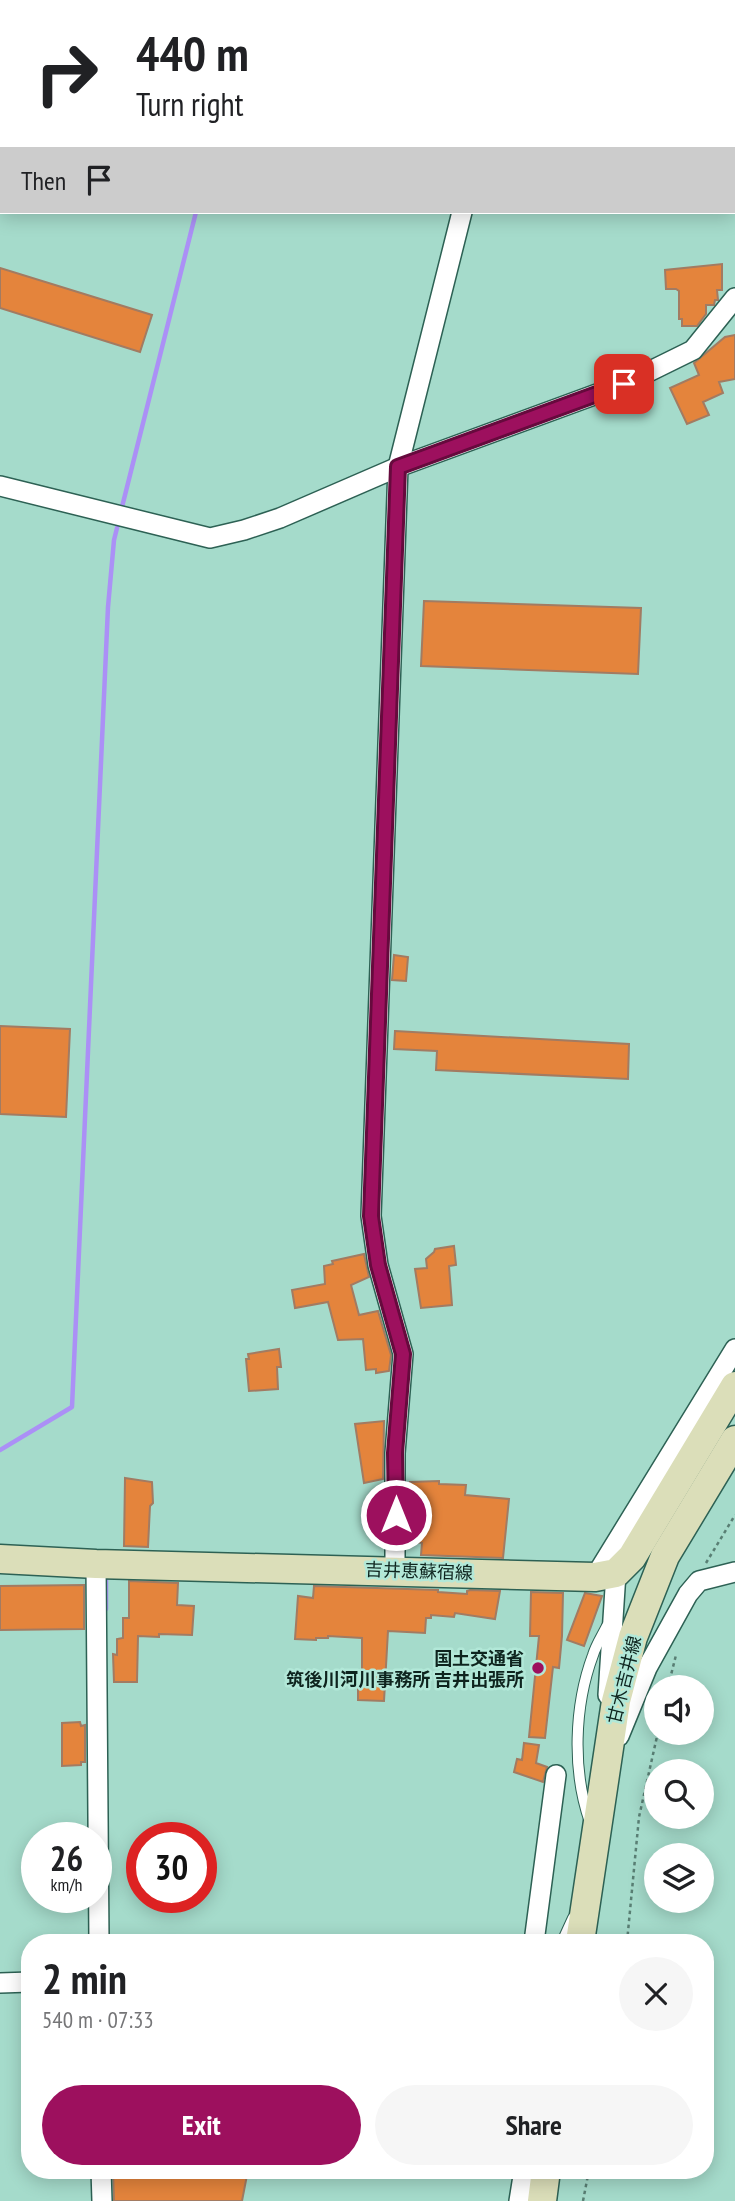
<!DOCTYPE html>
<html lang="en">
<head>
<meta charset="utf-8">
<style>
  body { margin:0; font-family:"PT Sans Narrow","Noto Sans JP",sans-serif; background:#f6f6f6; color:#202124; height:100vh; display:flex; flex-direction:column; font-size:26px; white-space:nowrap }
  * { box-sizing:border-box; margin:0 }
  p { font-size:23px; color:#757577 }
  .icon { flex:none; width:38px; height:38px; fill:none; stroke:currentColor; stroke-width:2; stroke-linecap:round; stroke-linejoin:round }
  .map { position:relative; flex:1; overflow:hidden }
  .details { position:absolute; left:21px; top:1934px; width:693px; height:245px; display:flex; flex-direction:column; background:#fff; border-radius:28px; box-shadow:0 4px 18px #0003 }
  .details>* { flex:none }
  .guide { position:absolute; left:0px; top:0px; width:735px; height:214px; box-shadow:0 4px 18px #0003; background:#fff; color:#202124; overflow:hidden }
  .fabs { position:absolute; left:644px; top:1675px; display:grid; gap:14px }
  .fabs a { display:grid; place-items:center; width:70px; height:70px; border-radius:50%; background:#fff; box-shadow:0 4px 18px #0003; font-size:35px }
  .speed { position:absolute; left:21px; top:1822px; display:flex; gap:14px; font-size:35px; font-weight:700; text-align:center }
  .speed>* { display:grid; place-content:center; width:91px; height:91px; border-radius:50%; background:#fff; box-shadow:0 4px 18px #0003; line-height:1 }
  .speed small { font-size:18px; font-weight:400 }
  .speed .limit { border:10px solid #d22; background:#fff; color:#111 }
  .pin { position:absolute; display:grid; place-items:center; width:60px; height:60px; color:#fff; margin:-30px; border-radius:14px; box-shadow:0 4px 10px #0006 }
  .me { position:absolute; width:77px; margin:-38px; rotate:0deg; stroke-linejoin:round; filter:drop-shadow(0 0 5px #0008) }
  .turn { display:flex; align-items:center; gap:24px; height:147px; padding:0 21px; font-size:32px }
  .turn .icon { width:91px; height:91px; stroke-width:2.5 }
  .turn b { display:block; font-size:49px; line-height:60px }
  .then { display:flex; align-items:center; height:66px; padding:0 21px; background:#0003; gap:14px; font-size:26px }
  .round { display:grid; place-items:center; flex:none; width:74px; height:74px; border-radius:37px; background:#f6f6f6 }
  .head { display:flex; align-items:center; justify-content:space-between; height:119px; padding:0 21px }
  h1 { font-size:42px; font-weight:700; line-height:52px }
  .primary-button { display:flex; gap:14px; margin-top:auto; padding:14px 21px }
  .primary-button a { flex:1; height:80px; border-radius:42px; background:#9d105e; color:#fff; font-size:28px; font-weight:700; line-height:80px; text-align:center }
  .primary-button a+a { background:#f6f6f6; color:#202124 }
  .map>svg:first-child { display:block }
</style>
</head>
<body>
<div class="map">
<svg width="735" height="2201" viewBox="0 0 735 2201">
  <rect width="100%" height="100%" fill="#a5dbcb"/>
  <g fill="none" stroke-linecap="round" stroke-linejoin="round">
    <g stroke="#ab90f6" stroke-width="4.5">
      <polyline points="249,2 249,0"/>
      <polyline points="121,511 196,212"/>
      <polyline points="0,1450 72,1407 108,607 114,540 119,520"/>
      <polyline points="106,1609 106,1578"/>
    </g>
  </g>
  <g fill="#e4843c" stroke="#a27b62" stroke-width="2">
    <polygon points="722,264 722,290 717,290 718,300 715,300 714,305 706,305 706,314 697,326 682,326 682,319 679,319 679,291 676,289 666,289 665,270"/>
    <polygon points="0,268 152,315 140,352 0,308"/>
    <polygon points="735,335 735,379 719,382 723,393 703,402 709,415 687,424 670,388 699,375 694,363 725,337"/>
    <polygon points="424,601 641,608 638,674 421,666"/>
    <polygon points="394,955 408,957 406,981 392,980"/>
    <polygon points="0,1026 70,1029 66,1117 0,1114"/>
    <polygon points="395,1031 629,1044 628,1079 436,1070 437,1051 394,1049"/>
    <polygon points="454,1246 456,1265 449,1266 452,1305 421,1308 415,1269 427,1268 426,1259 434,1252 435,1249"/>
    <polygon points="364,1254 369,1277 351,1285 359,1315 378,1311 391,1355 389,1371 376,1373 376,1369 366,1370 363,1339 338,1340 328,1302 295,1308 292,1290 325,1284 324,1266 333,1264 332,1261"/>
    <polygon points="279,1349 281,1367 277,1367 278,1389 249,1391 246,1359 249,1359 248,1354"/>
    <polygon points="384,1421 383,1479 364,1483 355,1424"/>
    <polygon points="125,1478 152,1482 153,1503 150,1506 148,1547 124,1546"/>
    <polygon points="439,1481 439,1484 466,1485 465,1495 509,1499 503,1558 421,1555 422,1543 416,1542 417,1534 414,1534 416,1504 412,1504 410,1482"/>
    <polygon points="129,1581 178,1583 177,1605 194,1606 192,1635 159,1634 159,1637 138,1636 137,1682 114,1682 113,1654 117,1655 117,1639 123,1638 123,1618 129,1618"/>
    <polygon points="84,1585 84,1629 0,1630 0,1586"/>
    <polygon points="314,1586 438,1590 438,1592 467,1594 467,1591 470,1590 500,1591 495,1619 455,1613 454,1617 431,1615 431,1618 426,1618 425,1633 388,1631 384,1701 358,1700 358,1683 362,1684 362,1638 328,1636 328,1638 316,1638 316,1640 295,1639 298,1596 313,1598"/>
    <polygon points="531,1592 563,1593 562,1636 559,1668 553,1667 545,1738 529,1737 539,1636 530,1636"/>
    <polygon points="585,1593 602,1596 584,1646 567,1640"/>
    <polygon points="80,1722 81,1726 85,1725 85,1762 81,1762 81,1765 62,1766 62,1723"/>
    <polygon points="524,1743 539,1745 536,1763 547,1767 543,1782 514,1772 517,1759 522,1760"/>
    <polygon points="113,2170 248,2170 242,2201 114,2201"/>
  </g>
  <g fill="none" stroke-linecap="round" stroke-linejoin="round">
    <g stroke="#2d6154" stroke-width="12">
      <g id="lane">
        <path d="M590,1822C572,1771 574,1706 593,1655C596,1645 602,1636 607,1626"/>
        <polyline points="562,1942 573,1918"/>
      </g>
    </g>
    <g stroke="#2d6154" stroke-width="22">
      <g id="street">
        <polyline points="515,2 516,0"/>
        <polyline points="0,486 210,538 244,530 280,518 398,467 624,384 693,350 735,298"/>
        <polyline points="96,1564 99,1942"/>
        <polyline points="395,1570 395,1453 403,1354 378,1265 371,1216 398,467 462,212"/>
        <polyline points="595,1577 735,1349"/>
        <polyline points="608,1695 616,1573"/>
        <polyline points="619,1736 647,1668 688,1594 699,1581 735,1572"/>
        <polyline points="534,1942 556,1775"/>
        <polyline points="0,1983 30,1982"/>
        <polyline points="101,2170 102,2201"/>
        <polyline points="519,2201 524,2170"/>
      </g>
    </g>
    <g stroke="#2d6154" stroke-width="31">
      <g id="secondary">
        <polyline points="0,1559 96,1564 595,1577 616,1573 632,1557 735,1386"/>
        <polyline points="580,1942 616,1701 633,1637 665,1556 735,1440"/>
        <polyline points="542,2201 546,2170"/>
      </g>
    </g>
    <g stroke="#597f74" stroke-width="2.5" stroke-dasharray="3.5 3.5" stroke-linecap="butt">
      <polyline points="706,1563 735,1515"/>
      <polyline points="668,1687 676,1655"/>
      <polyline points="627,1942 639,1817 658,1732"/>
      <polyline points="583,2201 589,2170"/>
    </g>
    <use href="#lane" stroke="#fff" stroke-width="10"/>
    <use href="#street" stroke="#fff" stroke-width="19"/>
    <use href="#secondary" stroke="#dbdeb9" stroke-width="28"/>
  </g>
  <g fill="none" stroke-linecap="round" stroke-linejoin="round">
    <g stroke="#660a3d" stroke-width="18">
      <polyline id="route" points="396,1515 395,1453 403,1354 378,1265 371,1216 398,467 624,384"/>
    </g>
    <use href="#route" stroke="#9d105e" stroke-width="12"/>
  </g>
  <circle fill="#9d105e" stroke="#b2e8d8" stroke-width="2.5" cx="538" cy="1668" r="7"/>
  <g text-anchor="middle" dominant-baseline="central" stroke-width="5" stroke-linejoin="round" paint-order="stroke">
    <g font-size="18" fill="#0e241e" stroke="#b2e8d8">
      <text transform="translate(419 1571) rotate(2)">吉井恵蘇宿線</text>
      <text transform="translate(624 1680) rotate(-76)">甘木吉井線</text>
    </g>
    <g font-size="18" font-weight="bold" fill="#0e241e" stroke="#b2e8d8" text-anchor="end">
      <text x="524" y="1658">国土交通省<tspan x="524" dy="21">筑後川河川事務所 吉井出張所</tspan></text>
    </g>
  </g>
</svg>
<div class="fabs">
<a><svg class="icon" aria-label="sound" viewBox="0 0 24 24"><path d="M4 9h4l5-4v14l-5-4H4zM17 9q2 3 0 6"/></svg></a>
<a><svg class="icon" aria-label="search" viewBox="0 0 24 24"><circle cx="10" cy="10" r="6"/><path d="M15 15l6 6"/></svg></a>
<a><svg class="icon" aria-label="layers" viewBox="0 0 24 24"><path d="M12 4l9 5-9 5-9-5zM3 14l9 5 9-5"/></svg></a>
</div>
<div class="speed"><div>26<small>km/h</small></div><div class="limit">30</div></div>
<div class="pin" style="left:624px;top:384px;background:#d93025"><svg class="icon" aria-label="arrive" viewBox="0 0 24 24"><path d="M6 21V4h12l-3 4 3 4H6"/></svg></div>
<svg class="me" style="left:396px;top:1515px" viewBox="-20 -20 40 40"><circle r="17" fill="#9d105e" stroke="#fff" stroke-width="3"/><path d="M0-11L8 9 0 5-8 9z" fill="#fff"/></svg>
<div class="guide">
<div class="turn"><svg class="icon" aria-label="right" viewBox="0 0 24 24"><path d="M7 20v-9h11M14 6l5 5-5 5"/></svg><div><b>440 m</b>Turn right</div></div>
<div class="then">Then<svg class="icon" aria-label="arrive" viewBox="0 0 24 24"><path d="M6 21V4h12l-3 4 3 4H6"/></svg></div>
</div>
<section class="details">
<div class="head"><div><h1>2 min</h1><p>540 m · 07:33</p></div><a class="round"><svg class="icon" aria-label="close" viewBox="0 0 24 24"><path d="M6 6l12 12M18 6L6 18"/></svg></a></div>
<div class="primary-button"><a>Exit</a><a>Share</a></div>
</section>
</div>
</body>
</html>
